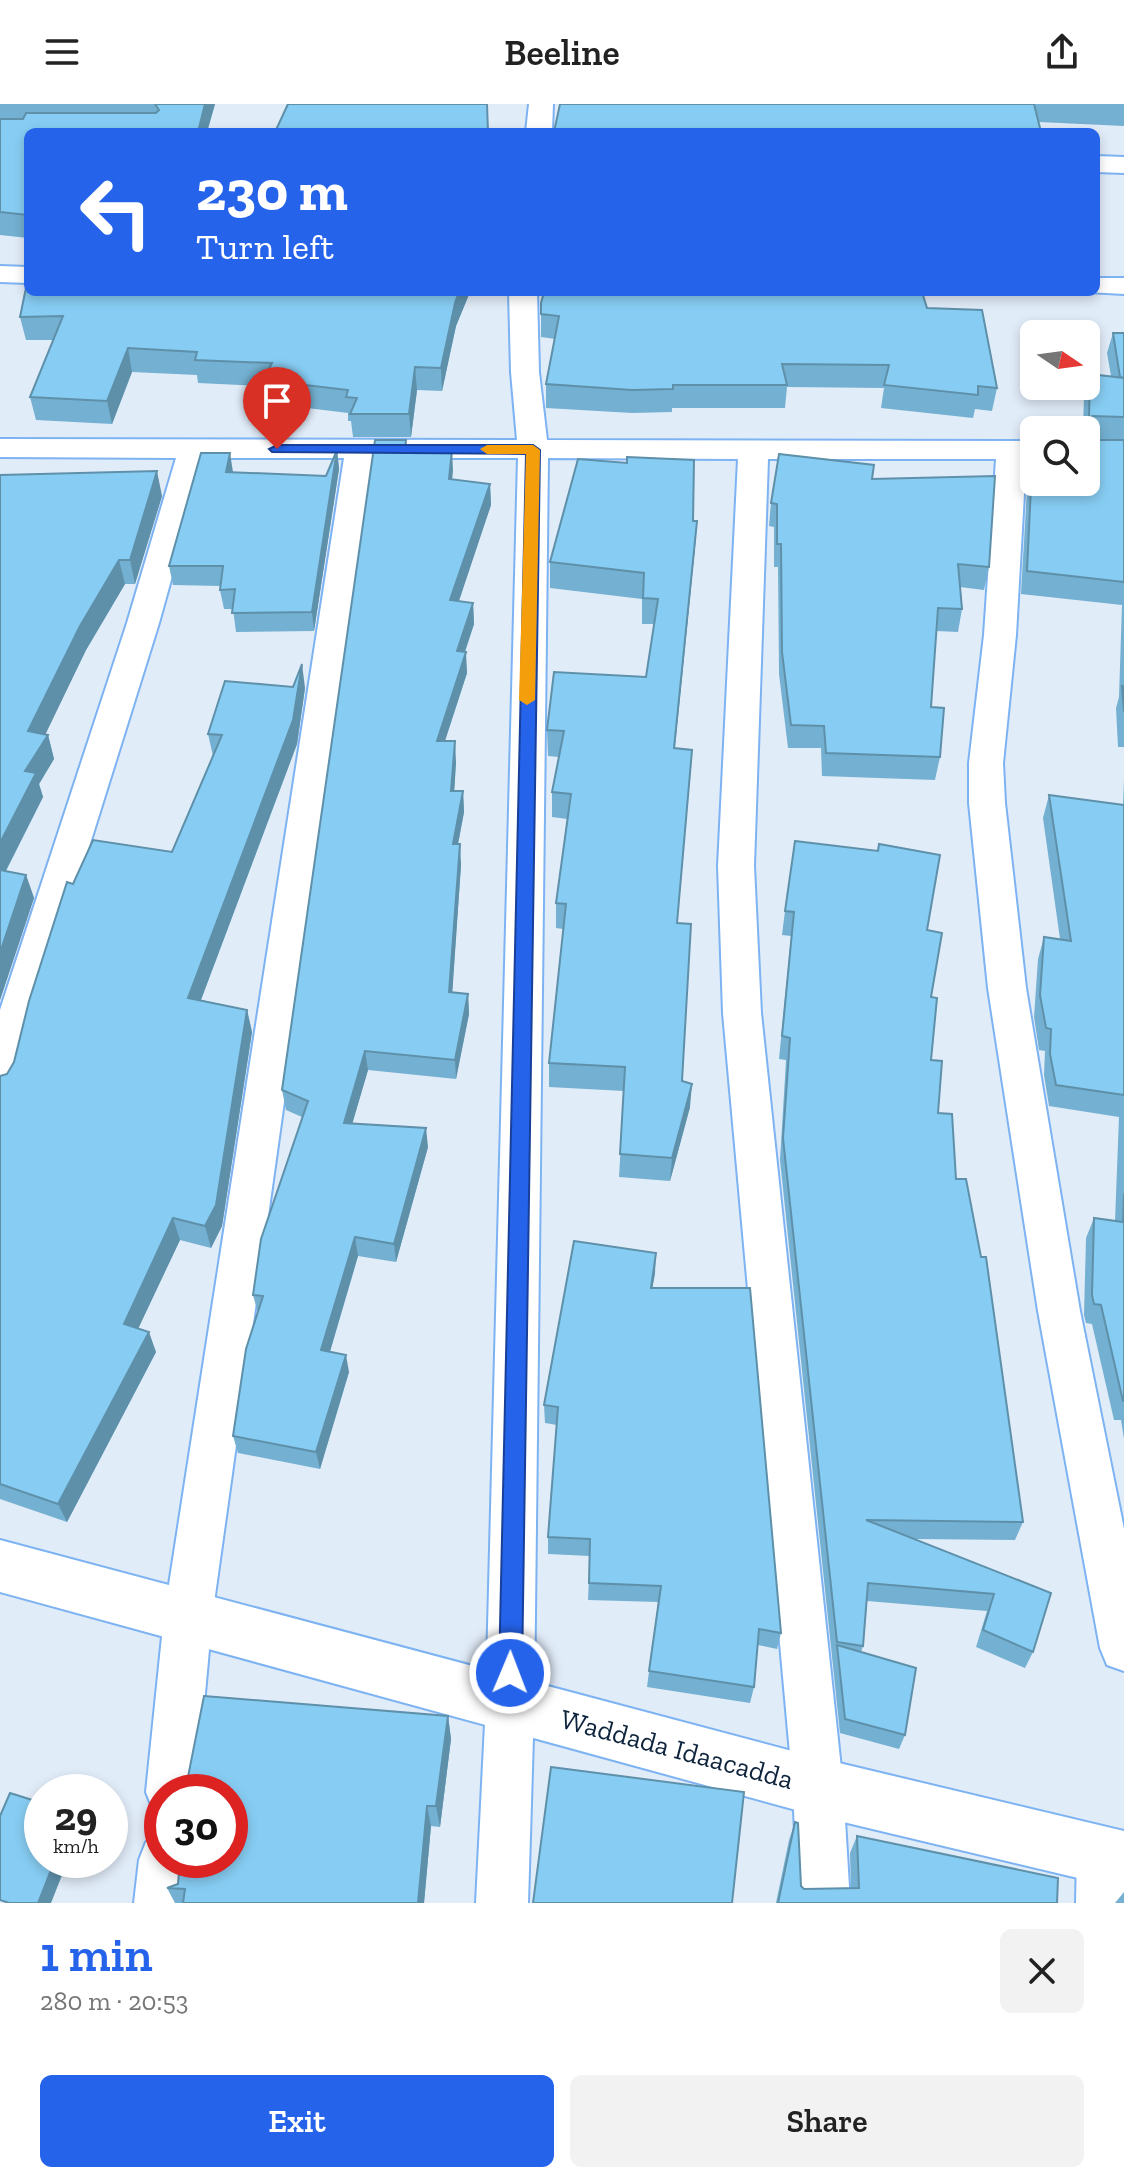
<!DOCTYPE html>
<html lang="en">
<head>
<meta charset="utf-8">
<style>
  body { margin:0; font-family:"Zilla Slab",serif; background:#f2f2f2; color:#222; height:100vh; display:flex; flex-direction:column; font-size:30px; white-space:nowrap }
  * { box-sizing:border-box; margin:0 }
  p { font-size:26px; color:#767676 }
  .icon { flex:none; width:44px; height:44px; fill:none; stroke:currentColor; stroke-width:2; stroke-linecap:round; stroke-linejoin:round }
  .map { position:relative; height:1799px; overflow:hidden }
  .drawer { display:flex; flex-direction:column; background:#fff; flex:1 }
  .drawer>* { flex:none }
  .top-card { position:absolute; left:24px; top:24px; width:1076px; height:168px; border-radius:12px; box-shadow:0 4px 12px #0003; background:#2563eb; color:#fff; overflow:hidden }
  .needle { width:52px; rotate:103deg }
  .buttons { position:absolute; left:1020px; top:216px; display:grid; gap:16px }
  .buttons a { display:grid; place-items:center; width:80px; height:80px; border-radius:12px; background:#fff; box-shadow:0 4px 12px #0003; font-size:40px }
  .speed { position:absolute; left:24px; top:1670px; display:flex; gap:16px; font-size:40px; font-weight:700; text-align:center }
  .speed>* { display:grid; place-content:center; width:104px; height:104px; border-radius:50%; background:#fff; box-shadow:0 4px 12px #0003; line-height:1 }
  .speed small { font-size:20px; font-weight:400 }
  .speed .limit { border:12px solid #d22; background:#fff; color:#111 }
  .pin { position:absolute; display:grid; place-items:center; width:68px; height:68px; color:#fff; margin:-82px -34px; border-radius:50% 50% 50% 0; rotate:-45deg; box-shadow:0 0 8px #0007 }
  .pin .icon { rotate:45deg }
  .me { position:absolute; width:88px; margin:-44px; rotate:1deg; stroke-linejoin:round; filter:drop-shadow(0 0 6px #0008) }
  .turn { display:flex; align-items:center; gap:28px; height:168px; padding:0 40px; font-size:36px }
  .turn .icon { width:104px; height:104px; stroke-width:2.5 }
  .turn b { display:block; font-size:56px; line-height:68px }
  .round { display:grid; place-items:center; flex:none; width:84px; height:84px; border-radius:12px; background:#f2f2f2 }
  .overview { display:flex; align-items:center; justify-content:space-between; height:136px; padding:0 40px }
  h1 { font-size:48px; font-weight:600; line-height:60px; color:#2563eb }
  .button { display:flex; gap:16px; margin-top:auto; padding:16px 40px }
  .button a { flex:1; height:92px; border-radius:12px; background:#2563eb; color:#fff; font-size:32px; font-weight:600; line-height:92px; text-align:center }
  .button a+a { background:#f2f2f2; color:#222 }
  header { display:flex; justify-content:space-between; align-items:center; height:104px; padding:0 40px; background:#fff; font-size:36px; font-weight:600 }
  .map>svg:first-child { display:block }
</style>
</head>
<body>
<header><svg class="icon" aria-label="menu" viewBox="0 0 24 24"><path d="M4 6h16M4 12h16M4 18h16"/></svg>Beeline<svg class="icon" aria-label="share" viewBox="0 0 24 24"><path d="M12 15V3M7 8l5-5 5 5M5 13v7h14v-7"/></svg></header>
<div class="map">
<svg width="1124" height="1799" viewBox="0 0 1124 1799">
  <rect width="100%" height="100%" fill="#e1ecf9"/>
  <g fill="none" stroke-linecap="round" stroke-linejoin="round">
    <g stroke="#7db3f2" stroke-width="4">
      <g id="street">
        <polygon points="529,0 553,0 552,28 526,28"/>
        <polygon points="1096,52 1124,53 1124,69 1096,68"/>
        <polygon points="0,162 28,163 28,179 0,178"/>
        <polygon points="1096,174 1124,174 1124,190 1087,188 1096,188"/>
        <polygon points="509,188 537,188 539,268 547,336 1034,337 1034,355 1026,355 1016,531 1003,659 1005,699 1026,884 1080,1207 1124,1425 1124,1567 1107,1561 1100,1544 1038,1207 988,884 969,699 969,659 984,531 996,355 768,355 754,762 761,909 843,1683 850,1799 798,1799 793,1683 723,909 718,762 738,355 548,354 534,1600 528,1799 476,1799 486,1600 518,354 374,354 212,1513 196,1688 162,1688 162,1709 153,1706 146,1688 164,1513 344,354 205,354 159,519 34,919 20,979 14,990 0,995 0,906 127,519 176,354 0,353 0,335 517,336 511,268"/>
        <polygon points="1102,1726 1120,1733 1124,1743 1124,1799 1076,1799 1077,1751 1084,1733"/>
        <polygon points="162,1731 162,1756 189,1756 186,1799 134,1799 139,1756 146,1738"/>
      </g>
    </g>
    <g stroke="#7db3f2" stroke-width="4">
      <polygon id="secondary" points="0,1436 818,1654 1124,1727 1124,1785 818,1712 0,1488"/>
    </g>
    <use href="#street" fill="#fff" fill-rule="evenodd"/>
    <use href="#secondary" fill="#fff" fill-rule="evenodd"/>
  </g>
  <g fill="#74b0d1">
    <polygon points="0,0 215,0 207,28 28,28 28,134 0,131"/>
    <polygon points="560,0 1124,0 1124,22 1039,18"/>
    <polygon points="28,188 470,188 456,222 442,287 417,286 411,333 353,333 351,317 348,317 348,309 266,299 264,282 198,279 197,271 132,268 112,320 36,316 30,293 53,236 26,236 20,213"/>
    <polygon points="541,199 927,204 997,284 992,307 975,305 973,314 881,304 884,284 787,283 785,304 672,304 672,308 632,309 546,304 546,280 555,235 541,233"/>
    <polygon points="1113,229 1124,229 1124,336 1091,335 1124,336 1124,643 1118,643 1116,604 1119,593 1122,501 1021,490 1027,385 1032,362 1086,378 1086,326 1083,326 1084,293 1090,270 1111,272 1107,249"/>
    <polygon points="406,336 407,345 452,345 452,375 490,380 491,401 458,497 473,499 474,520 465,548 467,569 445,637 456,658 454,687 463,687 464,708 458,740 461,761 452,888 468,890 469,910 456,975 368,966 352,1019 428,1043 396,1158 358,1152 330,1248 349,1268 320,1365 238,1349 233,1332 258,1209 253,1191 302,1013 286,1006 282,986"/>
    <polygon points="337,346 339,365 314,527 236,528 233,505 224,505 220,486 221,482 173,481 169,462 233,368 326,372"/>
    <polygon points="0,371 162,392 135,480 125,480 86,546 45,630 48,631 54,655 39,680 43,693 6,767 26,771 34,794 0,896"/>
    <polygon points="872,375 989,463 984,486 960,483 962,505 958,528 936,527 931,603 940,653 935,676 822,672 821,644 788,644 779,570 778,463 774,463 774,423 769,422 771,399"/>
    <polygon points="693,417 697,417 695,443 675,644 678,819 682,977 690,1003 670,1077 619,1073 624,987 549,983 549,959 563,825 556,824 556,799 567,715 552,713 552,688 559,653 548,652 547,626 646,573 654,520 642,520 642,495 550,484 550,458"/>
    <polygon points="305,584 297,640 201,896 247,906 252,928 222,1122 211,1144 180,1136 138,1224 156,1248 67,1418 0,1395 0,972 7,970 14,958 73,780 172,748 213,652 208,630"/>
    <polygon points="1124,676 1124,1335 1121,1316 1114,1316 1092,1220 1086,1219 1084,1211 1086,1134 1094,1114 1115,1117 1119,1013 1049,1002 1044,971 1045,947 1039,946 1034,913 1038,855 1044,833 1060,835 1043,714 1049,691 1123,701"/>
    <polygon points="785,807 927,826 931,893 931,956 938,1009 956,1075 1023,1418 1015,1436 914,1435 1051,1489 1033,1548 1025,1564 976,1543 987,1507 867,1497 863,1542 861,1548 905,1631 899,1645 840,1629 780,1056 786,956 779,955 791,832 782,831"/>
    <polygon points="655,1169 652,1184 781,1529 777,1545 758,1541 754,1583 750,1599 647,1583 658,1498 588,1496 590,1452 548,1450 548,1433 557,1321 545,1319 544,1301"/>
    <polygon points="448,1612 451,1635 440,1723 431,1722 424,1799 175,1799 167,1784 178,1780"/>
    <polygon points="795,1718 801,1782 804,1785 851,1784 850,1749 857,1732 1057,1799 776,1799 789,1736"/>
    <polygon points="1124,1788 1124,1799 1115,1799"/>
  </g>
  <g fill="#5e90aa">
    <polygon points="205,0 215,0 207,28 198,28"/>
    <polygon points="459,188 470,188 456,222 442,287 441,264 455,199"/>
    <polygon points="128,244 132,268 112,320 107,297"/>
    <polygon points="415,263 417,286 411,333 409,310"/>
    <polygon points="452,345 453,367 450,396 449,375"/>
    <polygon points="337,346 339,365 314,527 312,508"/>
    <polygon points="230,349 233,368 226,368"/>
    <polygon points="157,367 162,392 135,480 130,456"/>
    <polygon points="490,380 491,401 452,518 450,496"/>
    <polygon points="697,417 695,443 672,669 674,644"/>
    <polygon points="119,456 125,480 86,546 36,650 48,631 54,655 39,680 43,693 0,778 0,739 25,667 28,627 80,522"/>
    <polygon points="473,499 474,520 458,568 457,547"/>
    <polygon points="466,548 467,569 438,658 437,637"/>
    <polygon points="302,560 305,584 297,640 193,917 188,894"/>
    <polygon points="455,637 456,658 453,708 451,687"/>
    <polygon points="463,687 464,708 454,761 453,740"/>
    <polygon points="460,740 461,761 451,908 449,888"/>
    <polygon points="26,771 34,794 0,896 0,849"/>
    <polygon points="468,890 469,910 456,975 455,956"/>
    <polygon points="247,906 252,928 222,1122 211,1144 205,1122"/>
    <polygon points="365,947 368,966 347,1038 344,1019"/>
    <polygon points="692,980 690,1003 670,1077 672,1054"/>
    <polygon points="426,1024 428,1043 396,1158 394,1140"/>
    <polygon points="173,1114 180,1136 131,1240 124,1220"/>
    <polygon points="355,1133 358,1152 325,1264 321,1246"/>
    <polygon points="656,1149 655,1169 649,1204 651,1184"/>
    <polygon points="149,1228 156,1248 67,1418 58,1400"/>
    <polygon points="346,1251 349,1268 320,1365 316,1348"/>
    <polygon points="448,1612 451,1635 440,1723 436,1702"/>
    <polygon points="427,1702 431,1722 424,1799 418,1799"/>
    <polygon points="55,1756 68,1756 51,1799 38,1799"/>
  </g>
  <g fill="#87cdf3" stroke="#5e90aa" stroke-width="2">
    <polygon points="155,0 205,0 198,28 28,28 28,111 0,108 0,15 23,15 26,9 156,9 159,6"/>
    <polygon points="288,0 487,0 488,28 275,28"/>
    <polygon points="560,0 1034,0 1041,28 554,28"/>
    <polygon points="28,174 28,188 459,188 455,199 441,264 415,263 409,310 350,310 357,294 346,293 348,286 263,276 272,259 195,256 197,248 128,244 107,297 30,293 63,212 20,213"/>
    <polygon points="544,188 922,188 927,204 982,206 997,284 978,282 978,291 884,281 889,261 782,260 787,281 673,281 673,285 632,286 546,280 559,212 541,210 541,199"/>
    <polygon points="1113,229 1124,229 1124,274 1120,273"/>
    <polygon points="1090,270 1124,274 1124,313 1092,312 1089,315"/>
    <polygon points="1089,319 1089,333 1092,336 1124,336 1124,478 1027,467 1032,362 1034,362 1034,378 1086,378 1086,365 1088,365"/>
    <polygon points="375,336 406,336 405,345 452,345 449,375 490,380 450,496 473,499 457,547 466,548 437,637 455,637 451,687 463,687 453,740 460,740 449,888 468,890 455,956 365,947 344,1019 426,1024 394,1140 355,1133 321,1246 346,1251 316,1348 233,1332 246,1245 263,1192 253,1191 261,1135 308,997 282,986"/>
    <polygon points="337,346 312,508 232,509 235,485 220,486 223,462 169,462 201,349 230,349 226,368 326,372"/>
    <polygon points="779,350 874,361 872,375 995,372 989,463 958,460 962,505 938,504 931,603 944,604 940,653 826,649 824,622 791,621 782,548 781,440 777,440 777,400 771,399"/>
    <polygon points="627,353 694,356 693,417 697,417 674,644 692,646 677,819 691,820 682,977 692,980 672,1054 620,1050 625,963 549,959 566,800 556,799 571,690 552,688 564,627 547,626 554,568 646,573 658,495 643,494 644,469 550,458 578,355 627,359"/>
    <polygon points="157,367 130,456 119,456 80,522 28,627 48,631 25,667 36,669 0,739 0,371"/>
    <polygon points="302,560 293,616 188,894 247,906 216,1101 205,1122 173,1114 124,1220 149,1228 58,1400 0,1380 0,972 7,970 14,958 29,897 67,778 73,780 93,736 172,748 222,631 208,630 225,577 293,583"/>
    <polygon points="1122,582 1124,582 1124,608"/>
    <polygon points="1049,691 1124,701 1124,991 1056,981 1050,950 1051,925 1046,924 1040,891 1044,833 1071,837"/>
    <polygon points="795,737 878,747 879,740 940,751 927,826 942,829 931,893 937,894 931,956 942,957 938,1009 952,1010 956,1075 966,1075 981,1153 986,1153 1023,1418 866,1416 1051,1489 1033,1548 983,1526 994,1490 868,1479 863,1542 837,1538 783,1034 790,934 782,932 794,808 785,807"/>
    <polygon points="0,766 26,771 0,849"/>
    <polygon points="1124,1090 1124,1297 1123,1297 1101,1201 1094,1200 1092,1191 1094,1114 1123,1118"/>
    <polygon points="574,1137 656,1149 651,1184 750,1184 781,1529 759,1525 754,1583 649,1567 661,1482 589,1479 590,1435 548,1433 558,1303 544,1301"/>
    <polygon points="837,1541 916,1564 905,1631 845,1615"/>
    <polygon points="204,1592 448,1612 436,1702 427,1702 418,1799 183,1799 185,1785 167,1784 178,1780 180,1756 230,1756 230,1688 185,1688"/>
    <polygon points="551,1663 744,1688 732,1799 533,1799"/>
    <polygon points="10,1689 42,1699 42,1756 55,1756 38,1799 9,1799 0,1796 0,1712"/>
    <polygon points="795,1718 798,1719 801,1782 804,1785 859,1784 857,1732 1058,1774 1057,1799 778,1799"/>
  </g>
  <polygon fill="#2563eb" stroke="#184099" stroke-width="2" points="277,341 533,341 540,346 522,1569 518,1577 510,1580 502,1577 499,1569 526,350 272,348 269,345"/>
  <polygon fill="#f59e0b" points="533,341 540,346 535,596 527,601 519,596 526,350 487,350 480,345 487,341"/>
  <g text-anchor="middle" dominant-baseline="central" stroke-width="6" stroke-linejoin="round" paint-order="stroke">
    <g font-size="28" fill="#0e243c" stroke="#fff">
      <text transform="translate(677 1645) rotate(15)">Waddada Idaacadda</text>
    </g>
  </g>
</svg>
<div class="buttons">
<a><svg class="needle" viewBox="-14 -14 28 28"><path d="M0-13l5 13h-10z" fill="#e53935"/><path d="M0 13l5-13h-10z" fill="#767676"/></svg></a>
<a><svg class="icon" aria-label="search" viewBox="0 0 24 24"><circle cx="10" cy="10" r="6"/><path d="M15 15l6 6"/></svg></a>
</div>
<div class="speed"><div>29<small>km/h</small></div><div class="limit">30</div></div>
<div class="pin" style="left:277px;top:345px;background:#d93025"><svg class="icon" aria-label="arrive" viewBox="0 0 24 24"><path d="M6 21V4h12l-3 4 3 4H6"/></svg></div>
<svg class="me" style="left:510px;top:1569px" viewBox="-20 -20 40 40"><circle r="17" fill="#2563eb" stroke="#fff" stroke-width="3"/><path d="M0-11L8 9 0 5-8 9z" fill="#fff"/></svg>
<div class="top-card">
<div class="turn"><svg class="icon" aria-label="left" viewBox="0 0 24 24"><path d="M17 20v-9H6M10 6l-5 5 5 5"/></svg><div><b>230 m</b>Turn left</div></div>
</div>
</div>
<section class="drawer">
<div class="overview"><div><h1>1 min</h1><p>280 m · 20:53</p></div><a class="round"><svg class="icon" aria-label="close" viewBox="0 0 24 24"><path d="M6 6l12 12M18 6L6 18"/></svg></a></div>
<div class="button"><a>Exit</a><a>Share</a></div>
</section>
</body>
</html>
